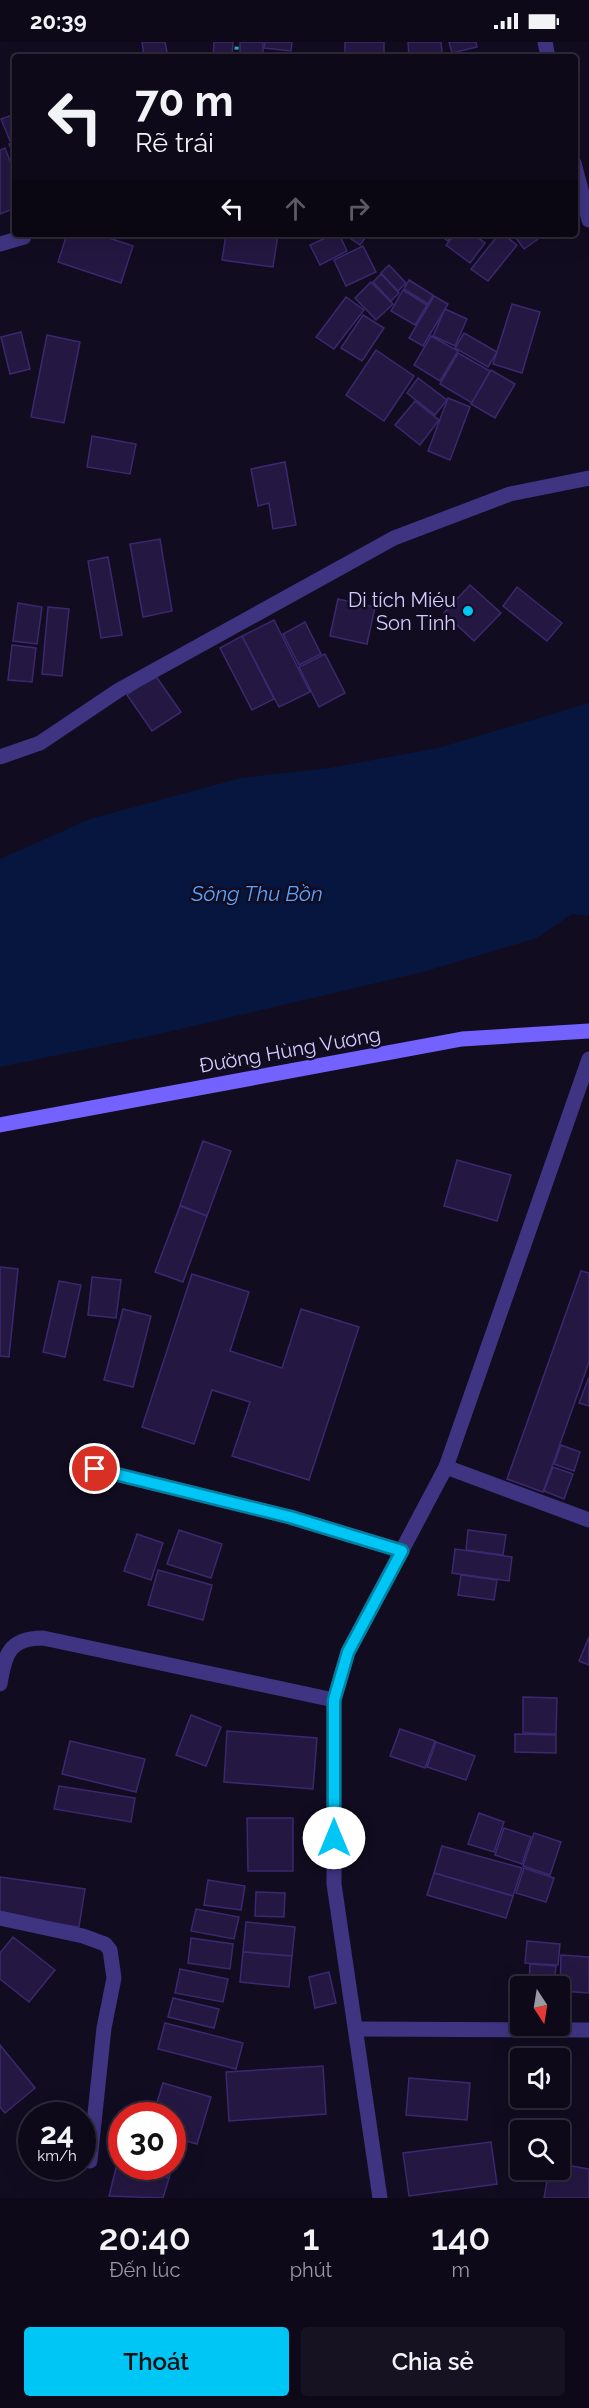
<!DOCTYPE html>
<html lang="vi">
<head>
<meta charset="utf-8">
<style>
  body { margin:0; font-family:Raleway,sans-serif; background:#161221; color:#f1f3f6; height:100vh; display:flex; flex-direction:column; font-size:22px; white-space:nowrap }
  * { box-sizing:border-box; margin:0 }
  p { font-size:20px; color:#9a9aa2 }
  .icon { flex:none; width:33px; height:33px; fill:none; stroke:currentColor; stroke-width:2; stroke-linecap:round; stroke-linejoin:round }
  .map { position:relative; height:2156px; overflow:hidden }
  .sheet { display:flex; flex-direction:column; background:#0d0918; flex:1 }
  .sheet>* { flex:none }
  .banner { position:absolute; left:12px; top:12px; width:566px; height:183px; border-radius:6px; box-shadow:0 6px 24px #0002,0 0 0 2px #2d2a37; background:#0d0918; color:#f1f3f6; overflow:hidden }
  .needle { width:39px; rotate:168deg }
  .controls { position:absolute; left:510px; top:1934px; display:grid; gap:12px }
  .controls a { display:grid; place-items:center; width:60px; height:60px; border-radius:6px; background:#0d0918; box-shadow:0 6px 24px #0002,0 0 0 2px #2d2a37; font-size:30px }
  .speed { position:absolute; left:18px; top:2060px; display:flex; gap:12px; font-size:30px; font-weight:700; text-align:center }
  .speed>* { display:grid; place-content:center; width:78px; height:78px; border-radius:50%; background:#0d0918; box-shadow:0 6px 24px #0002,0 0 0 2px #2d2a37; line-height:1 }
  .speed small { font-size:15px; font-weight:400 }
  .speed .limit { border:9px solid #d22; background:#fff; color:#111 }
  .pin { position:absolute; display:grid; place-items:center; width:51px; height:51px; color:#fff; margin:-26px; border:3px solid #fff; border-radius:50%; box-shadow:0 2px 6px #0007 }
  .me { position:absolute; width:66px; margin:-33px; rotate:0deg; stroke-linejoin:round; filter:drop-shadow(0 0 4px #0008) }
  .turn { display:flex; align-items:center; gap:21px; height:126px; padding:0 24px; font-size:27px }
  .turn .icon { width:78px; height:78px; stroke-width:2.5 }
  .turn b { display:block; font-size:42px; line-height:51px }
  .lanes { display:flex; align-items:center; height:57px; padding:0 24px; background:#0003; justify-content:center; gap:30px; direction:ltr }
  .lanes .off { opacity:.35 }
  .eta { display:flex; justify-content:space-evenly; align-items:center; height:102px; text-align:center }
  .eta b { font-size:36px; font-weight:600; line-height:42px }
  .primary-button { display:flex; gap:12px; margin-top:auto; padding:12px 24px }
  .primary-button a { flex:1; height:69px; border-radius:6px; background:#00c6f6; color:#111; font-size:24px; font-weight:600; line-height:69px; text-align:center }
  .primary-button a+a { background:#161221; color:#f1f3f6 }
  .status { display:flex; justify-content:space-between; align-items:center; height:42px; padding:0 30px; background:#0d0918; direction:ltr }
  .status svg { height:16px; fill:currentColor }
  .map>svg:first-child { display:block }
</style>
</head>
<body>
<div class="status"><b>20:39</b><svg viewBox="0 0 49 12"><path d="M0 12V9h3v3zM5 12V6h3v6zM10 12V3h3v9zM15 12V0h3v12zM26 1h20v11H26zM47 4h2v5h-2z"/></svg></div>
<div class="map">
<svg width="589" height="2156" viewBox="0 0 589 2156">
  <rect width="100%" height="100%" fill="#110c20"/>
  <polygon fill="#07163e" points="589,661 589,874 572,872 537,896 423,930 155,993 0,1025 0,817 90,777 241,736 329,726 438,706"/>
  <g fill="#241742" stroke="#3c286f" stroke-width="1.5">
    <polygon points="142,0 165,0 168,15 144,15"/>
    <polygon points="214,0 233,0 232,15 213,15"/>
    <rect x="240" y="0" width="23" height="15"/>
    <polygon points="265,0 292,0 291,9 264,6"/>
    <rect x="345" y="0" width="39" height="15"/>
    <polygon points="408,0 441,0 442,11 409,14"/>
    <polygon points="449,0 476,0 477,5 452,11"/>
    <polygon points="15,72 15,97 10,99 1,77"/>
    <polygon points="15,100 15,117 9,102"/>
    <polygon points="5,106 15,132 15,166 0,172 0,108"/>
    <polygon points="67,192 97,192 133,204 121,241 58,220"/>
    <polygon points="226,192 278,192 273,225 222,218"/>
    <polygon points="334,192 339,192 347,209 320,223 310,203"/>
    <polygon points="344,192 368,192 360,203"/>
    <polygon points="438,192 453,192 448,199"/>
    <polygon points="455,192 473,192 485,201 470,221 446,203"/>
    <polygon points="499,192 503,192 517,203 488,239 471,227"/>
    <polygon points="513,192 545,192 524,207"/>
    <polygon points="363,204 376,230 346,244 334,218"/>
    <polygon points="389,223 406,241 398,249 381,231"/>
    <polygon points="381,232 399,251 391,259 373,240"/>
    <polygon points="409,238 433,253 428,262 404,247"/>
    <polygon points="371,240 393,262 376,278 355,256"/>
    <polygon points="403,248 427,263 415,283 391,269"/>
    <polygon points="434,254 448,262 423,304 409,296"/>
    <polygon points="346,255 364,268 334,307 316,295"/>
    <polygon points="512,262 540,270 522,331 493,322"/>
    <polygon points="445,267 467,277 455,304 433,294"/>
    <polygon points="363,273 384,286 362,319 341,306"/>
    <polygon points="21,290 30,327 10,332 1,295"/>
    <polygon points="464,291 497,310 488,325 455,306"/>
    <polygon points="47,293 80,300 64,381 31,375"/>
    <polygon points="431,294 458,309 440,339 414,323"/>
    <polygon points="376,308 414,334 384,379 346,353"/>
    <polygon points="458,311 490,329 472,361 440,342"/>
    <polygon points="491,328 515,342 495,376 471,362"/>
    <polygon points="418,336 447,358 435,373 407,351"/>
    <polygon points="448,356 470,365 450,418 428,409"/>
    <polygon points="415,359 439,378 420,403 395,383"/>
    <polygon points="92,394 136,402 130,432 87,425"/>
    <polygon points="285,420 296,483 273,487 269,461 258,464 251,427"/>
    <polygon points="160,497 172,569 143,575 130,502"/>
    <polygon points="108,515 122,593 101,596 88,519"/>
    <polygon points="470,543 501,571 474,599 444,571"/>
    <polygon points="517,545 562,581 547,599 503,564"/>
    <polygon points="338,557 375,565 367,602 330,594"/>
    <polygon points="18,561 42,565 37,602 13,599"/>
    <polygon points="48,565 69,567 62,634 42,632"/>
    <polygon points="274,578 310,650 279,665 242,594"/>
    <polygon points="305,580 321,612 299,623 283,592"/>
    <polygon points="242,594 274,657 252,668 220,606"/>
    <polygon points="12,603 36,606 32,640 8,638"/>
    <polygon points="325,612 345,651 319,665 299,625"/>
    <polygon points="155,633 181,670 152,689 127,653"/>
    <polygon points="203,1099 231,1109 207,1174 180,1163"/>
    <polygon points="457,1118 511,1133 497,1179 444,1164"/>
    <polygon points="180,1164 207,1174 183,1240 155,1230"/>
    <polygon points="0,1225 18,1227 9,1315 0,1314"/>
    <polygon points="581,1229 589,1231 589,1320 543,1450 507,1437"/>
    <polygon points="192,1232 249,1250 230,1309 282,1326 301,1267 359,1285 309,1438 232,1414 250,1360 212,1348 194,1402 142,1385"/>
    <polygon points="92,1235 121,1238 116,1276 88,1273"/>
    <polygon points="59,1239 81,1243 65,1315 43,1310"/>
    <polygon points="123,1267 151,1274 133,1345 104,1338"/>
    <polygon points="589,1335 589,1364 579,1361"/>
    <polygon points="561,1403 580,1410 574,1429 554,1422"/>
    <polygon points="553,1425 573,1432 564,1457 544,1449"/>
    <polygon points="179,1488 222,1502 211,1536 167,1522"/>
    <polygon points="468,1488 506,1493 503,1513 466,1508"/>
    <polygon points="137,1492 163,1501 151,1538 124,1529"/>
    <polygon points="455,1507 512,1515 509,1539 452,1531"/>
    <polygon points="158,1528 212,1543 203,1578 148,1563"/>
    <polygon points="461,1533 497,1538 494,1558 458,1553"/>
    <polygon points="589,1595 589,1623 579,1619"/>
    <polygon points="523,1655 557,1656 556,1692 523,1691"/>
    <polygon points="191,1673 221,1685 206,1724 176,1713"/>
    <polygon points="400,1687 435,1699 425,1726 390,1714"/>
    <polygon points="227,1689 317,1696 313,1747 224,1740"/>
    <polygon points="515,1692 556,1693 556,1711 515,1710"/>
    <polygon points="70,1699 145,1717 136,1750 62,1732"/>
    <polygon points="436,1700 475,1714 466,1738 427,1725"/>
    <polygon points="59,1744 135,1756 131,1780 54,1767"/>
    <polygon points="479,1771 504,1780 494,1810 468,1802"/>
    <polygon points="247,1776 293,1776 293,1829 248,1829"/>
    <polygon points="504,1786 531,1795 522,1822 495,1813"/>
    <polygon points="534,1791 561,1800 550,1833 523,1824"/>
    <polygon points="442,1804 522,1826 513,1854 434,1831"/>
    <polygon points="524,1826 554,1836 546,1860 516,1851"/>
    <polygon points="434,1831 513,1854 506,1876 427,1853"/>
    <polygon points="0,1835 85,1847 79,1885 0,1873"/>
    <polygon points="208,1838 245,1844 241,1868 204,1863"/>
    <polygon points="256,1850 285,1851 284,1875 255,1874"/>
    <polygon points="196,1867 239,1875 234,1897 191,1889"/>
    <polygon points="246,1880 295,1885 292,1914 243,1910"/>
    <polygon points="13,1895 55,1928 29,1960 0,1937 0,1911"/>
    <polygon points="191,1896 233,1902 230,1927 188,1921"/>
    <polygon points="527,1899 560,1902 558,1923 525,1921"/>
    <polygon points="243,1910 292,1914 289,1945 240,1940"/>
    <polygon points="561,1913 589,1915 589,1951 560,1949"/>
    <polygon points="530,1922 556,1924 554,1944 529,1944"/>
    <polygon points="180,1927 228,1937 223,1960 175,1951"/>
    <polygon points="329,1930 336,1961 315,1966 309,1935"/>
    <polygon points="173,1956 219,1967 214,1986 168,1975"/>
    <polygon points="165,1981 243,2001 236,2027 158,2007"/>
    <polygon points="0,2003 35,2046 5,2071 0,2065"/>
    <polygon points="323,2024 326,2072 229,2079 226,2030"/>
    <polygon points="409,2036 470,2041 467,2078 406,2073"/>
    <polygon points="163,2041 211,2055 197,2102 172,2095 172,2073 153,2073"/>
    <polygon points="491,2100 497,2142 409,2154 403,2111"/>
    <polygon points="117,2122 169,2136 163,2156 109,2154"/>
    <polygon points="560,2122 589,2127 589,2156 544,2156 549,2127 560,2127"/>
    <polygon points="124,2124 172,2124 169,2136"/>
  </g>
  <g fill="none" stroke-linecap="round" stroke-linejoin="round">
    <polyline stroke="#28b2b6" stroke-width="4" stroke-dasharray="3 4.5" stroke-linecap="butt" points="236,15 237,0"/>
    <g stroke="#3e3482" stroke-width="15">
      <polyline points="545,0 548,15"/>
      <polyline points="574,121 589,178"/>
      <polyline points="0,202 24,195"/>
      <polyline points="0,715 40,701 119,648 394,496 510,452 589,436"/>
      <polyline points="446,1425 589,1478"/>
      <polyline points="95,1427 290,1475 402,1509"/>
      <path d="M0,1642C5,1612 9,1596 43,1596L334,1658"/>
      <polyline points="0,1876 83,1894 105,1902 110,1908 114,1936 104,1986 90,2119"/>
      <polyline points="356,1987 589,1988"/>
      <polyline points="380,2156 334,1842 334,1658 348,1610 446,1425 589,1017"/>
    </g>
    <polyline stroke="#7462ff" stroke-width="15" points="0,1083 462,997 589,989"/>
  </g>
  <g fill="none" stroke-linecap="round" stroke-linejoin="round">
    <g stroke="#0081a0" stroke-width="15">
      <polyline id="route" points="95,1427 290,1475 402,1509 348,1610 334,1658 334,1796"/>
    </g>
    <use href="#route" stroke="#00c6f6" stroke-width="10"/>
  </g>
  <circle fill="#00c6f6" stroke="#110c20" stroke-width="2" cx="468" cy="569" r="6"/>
  <g text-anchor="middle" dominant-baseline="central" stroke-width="5" stroke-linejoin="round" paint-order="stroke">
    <g font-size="20" fill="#d6cbff" stroke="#110c20" text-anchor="end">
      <text x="456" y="558">Di tích Miéu<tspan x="456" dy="23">Son Tinh</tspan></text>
    </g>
    <g font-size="20" fill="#d6cbff" stroke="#110c20">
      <text transform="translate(290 1008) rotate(-10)">Đường Hùng Vương</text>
    </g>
    <g font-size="21" font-style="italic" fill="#59a3ff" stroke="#110c20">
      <text x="257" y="851">Sông Thu Bồn</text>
    </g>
  </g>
</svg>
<div class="controls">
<a><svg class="needle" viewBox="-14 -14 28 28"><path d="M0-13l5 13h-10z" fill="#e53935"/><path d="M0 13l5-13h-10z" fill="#9a9aa2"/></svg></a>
<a><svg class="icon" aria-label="sound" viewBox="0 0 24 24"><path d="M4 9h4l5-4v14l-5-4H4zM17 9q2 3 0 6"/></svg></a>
<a><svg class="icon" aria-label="search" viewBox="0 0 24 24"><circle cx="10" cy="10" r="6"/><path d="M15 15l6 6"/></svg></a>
</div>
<div class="speed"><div>24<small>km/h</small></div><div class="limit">30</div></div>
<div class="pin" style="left:95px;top:1427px;background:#d93025"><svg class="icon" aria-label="arrive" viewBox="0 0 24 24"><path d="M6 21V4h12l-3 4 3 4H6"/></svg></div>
<svg class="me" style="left:334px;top:1796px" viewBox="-20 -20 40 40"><circle r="19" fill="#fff"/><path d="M0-13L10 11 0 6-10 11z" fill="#00c6f6"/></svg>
<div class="banner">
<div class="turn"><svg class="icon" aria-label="left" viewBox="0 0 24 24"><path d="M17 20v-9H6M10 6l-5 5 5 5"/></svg><div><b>70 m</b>Rẽ trái</div></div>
<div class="lanes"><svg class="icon" aria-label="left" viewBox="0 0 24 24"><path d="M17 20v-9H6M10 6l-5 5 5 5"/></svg><svg class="icon off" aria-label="ahead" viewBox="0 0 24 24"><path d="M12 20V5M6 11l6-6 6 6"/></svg><svg class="icon off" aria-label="right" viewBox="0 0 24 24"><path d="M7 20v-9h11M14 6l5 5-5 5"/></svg></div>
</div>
</div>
<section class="sheet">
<div class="eta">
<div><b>20:40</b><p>Đến lúc</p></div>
<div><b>1</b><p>phút</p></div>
<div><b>140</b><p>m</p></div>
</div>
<div class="primary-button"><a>Thoát</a><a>Chia sẻ</a></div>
</section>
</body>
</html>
